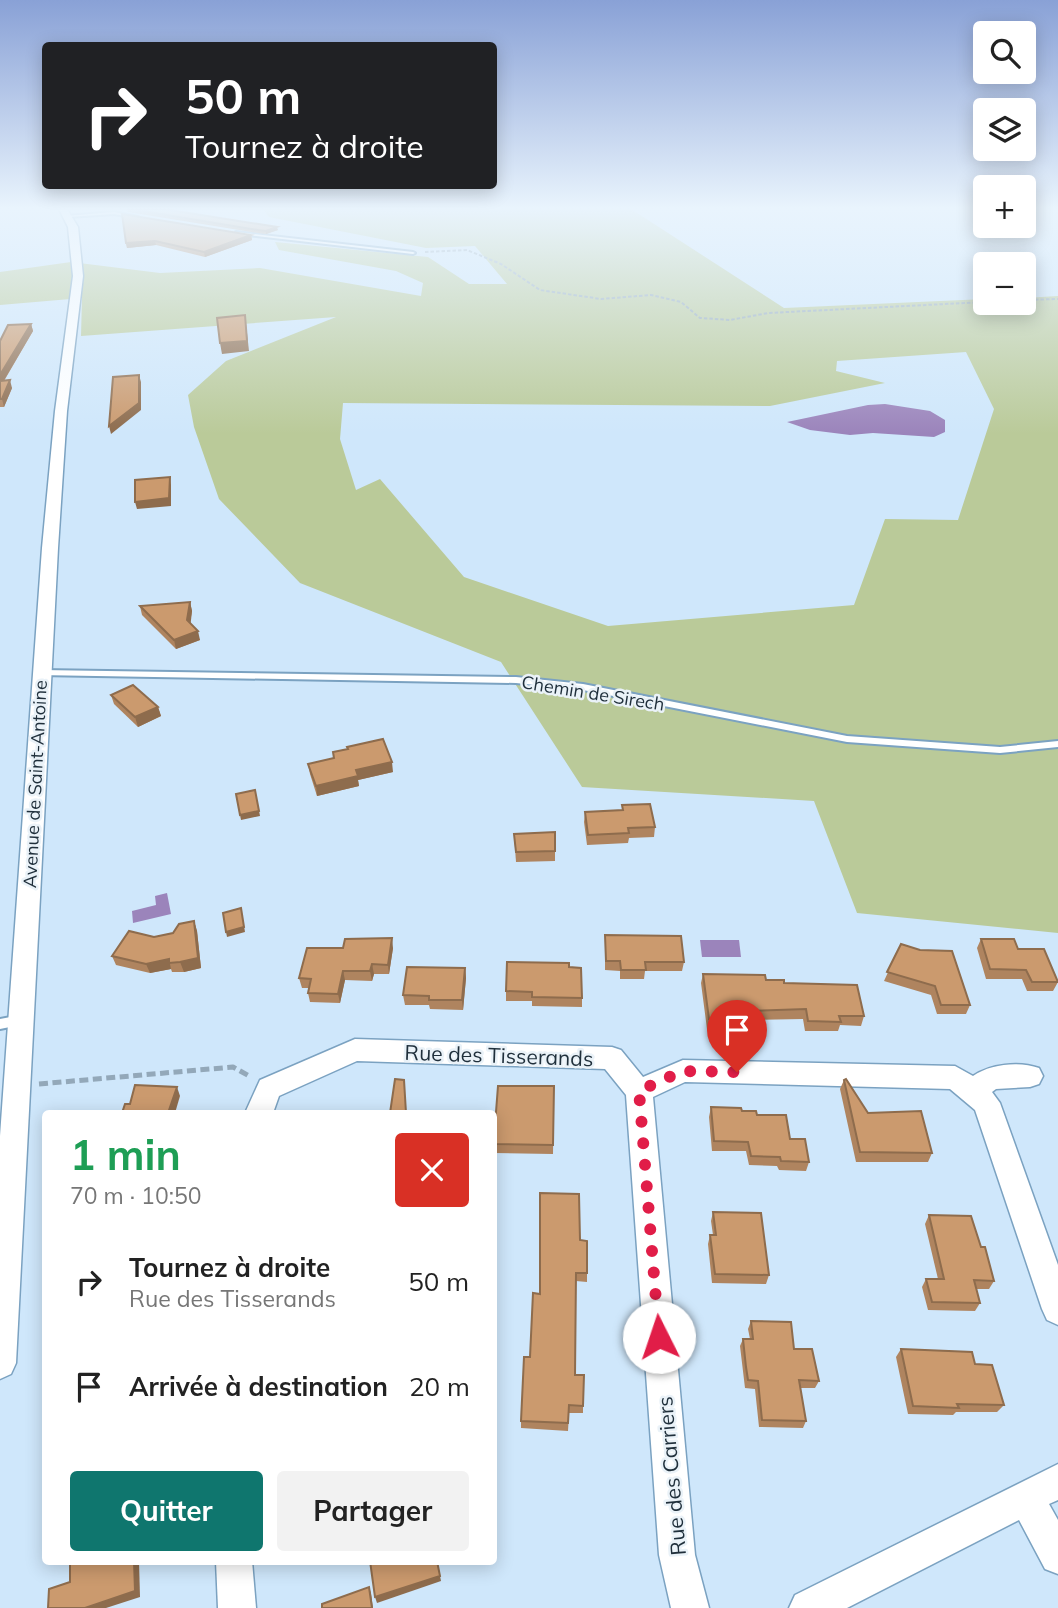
<!DOCTYPE html>
<html lang="fr">
<head>
<meta charset="utf-8">
<style>
  body { margin:0; font-family:Mulish,sans-serif; background:#f2f2f2; color:#222; height:100vh; display:flex; flex-direction:column; font-size:26px; white-space:nowrap }
  * { box-sizing:border-box; margin:0 }
  p { font-size:23px; color:#767676 }
  .icon { flex:none; width:38px; height:38px; fill:none; stroke:currentColor; stroke-width:2; stroke-linecap:round; stroke-linejoin:round }
  .map { position:relative; flex:1; overflow:hidden }
  .panel { position:absolute; left:42px; top:1110px; width:455px; height:455px; display:flex; flex-direction:column; background:#fff; border-radius:7px; box-shadow:0 4px 18px #0003 }
  .panel>* { flex:none }
  .hud { position:absolute; left:42px; top:42px; width:455px; height:147px; border-radius:7px; box-shadow:0 4px 18px #0003; background:#202124; color:#fff; overflow:hidden }
  .fabs { position:absolute; left:973px; top:21px; display:grid; gap:14px }
  .fabs a { display:grid; place-items:center; width:63px; height:63px; border-radius:7px; background:#fff; box-shadow:0 4px 18px #0003; font-size:35px }
  .pin { position:absolute; display:grid; place-items:center; width:60px; height:60px; color:#fff; margin:-72px -30px; border-radius:50% 50% 50% 0; rotate:-45deg; box-shadow:0 0 7px #0007 }
  .pin .icon { rotate:45deg }
  .me { position:absolute; width:77px; margin:-38px; rotate:356deg; stroke-linejoin:round; filter:drop-shadow(0 0 5px #0008) }
  .turn { display:flex; align-items:center; gap:24px; height:147px; padding:0 28px; font-size:32px }
  .turn .icon { width:91px; height:91px; stroke-width:2.5 }
  .turn b { display:block; font-size:49px; line-height:60px }
  .round { display:grid; place-items:center; flex:none; width:74px; height:74px; border-radius:7px; background:#f2f2f2 }
  .summary { display:flex; align-items:center; justify-content:space-between; height:119px; padding:0 28px }
  h1 { font-size:42px; font-weight:700; line-height:52px; color:#1e9e55 }
  .button { display:flex; gap:14px; margin-top:auto; padding:14px 28px }
  .button a { flex:1; height:80px; border-radius:7px; background:#0f766e; color:#fff; font-size:28px; font-weight:700; line-height:80px; text-align:center }
  .button a+a { background:#f2f2f2; color:#222 }
  ul { padding:0; list-style:none }
  li { display:flex; align-items:center; gap:21px; height:105px; padding:0 28px }
  li div { flex:1 }
  li b { display:block; font-size:26px }
  li em { font-style:normal }
  .map>svg:first-child { display:block }
</style>
</head>
<body>
<div class="map">
<svg width="1058" height="1608" viewBox="0 0 1058 1608">
  <rect width="100%" height="100%" fill="#cfe7fb"/>
  <path fill="#baca99" fill-rule="evenodd" d="M263,209H631L784,308L985,299V303H1024V298L1058,296V933L857,913L814,801L582,787L501,662L300,583L219,499L194,427L188,395L226,361L336,317L81,336L82,298L0,305V272L71,262L160,273L260,268L421,296L423,283L396,271L279,250L275,242L428,257L469,284H507L475,246L426,248L269,217ZM966,352L994,409L958,520L885,519L854,605L608,626L464,577L380,479L356,490L340,439L343,403L770,406L885,383L836,371L837,361Z"/>
  <g fill="#9b84bb">
    <polygon points="885,404 930,411 945,420 945,432 934,437 873,433 850,435 810,430 787,422 868,405"/>
    <polygon points="167,893 171,914 133,923 132,911 156,905 155,896"/>
    <polygon points="700,940 739,940 741,957 702,957"/>
  </g>
  <g fill="none" stroke-linecap="round" stroke-linejoin="round">
    <g stroke="#7ba2c1" stroke-width="4">
      <g id="service">
        <polygon points="114,212 138,217 136,218 114,214 68,217 66,216"/>
        <polygon points="236,232 413,252 415,253 413,254 238,234"/>
        <polygon points="41,670 516,677 583,684 847,736 1000,747 1058,741 1058,747 1000,753 847,742 583,690 516,683 38,675 36,673 38,671"/>
        <polygon points="21,1015 25,1016 27,1020 25,1024 0,1029 0,1019"/>
      </g>
    </g>
    <g stroke="#7ba2c1" stroke-width="3">
      <g id="minor">
        <polygon points="59,209 67,209 78,227 83,276 67,411 58,548 16,1363 11,1374 0,1379 0,1136 42,548 55,411 73,276 68,227"/>
        <path d="M355,1039L612,1047L621,1050L643,1077L683,1060L955,1066L973,1076C990,1064 1019,1061 1039,1068L1043,1076L1039,1084L1030,1087L996,1089L992,1092L1000,1103L1058,1265V1325L1047,1320L1042,1309L975,1110L950,1089L685,1082L653,1097L695,1555L709,1608H671L659,1555L626,1095L605,1069L357,1061L279,1096L273,1113H245L260,1080Z"/>
        <polygon points="1058,1464 1058,1500 1049,1504 1058,1520 1058,1574 1045,1569 1019,1520 847,1608 789,1608 795,1595"/>
        <polygon points="216,1561 252,1561 256,1608 218,1608"/>
      </g>
    </g>
    <g stroke="#93a8b9" stroke-width="2" stroke-dasharray="3.5 2" stroke-linecap="butt">
      <polyline points="425,252 467,250 501,264 540,290 601,299 651,295 681,302 700,318 730,320 768,313 985,302"/>
      <polyline points="1024,300 1058,299"/>
    </g>
    <polyline stroke="#93a8b9" stroke-width="5" stroke-dasharray="9 4.5" stroke-linecap="butt" points="39,1084 233,1067 251,1077"/>
    <use href="#service" fill="#fff" fill-rule="evenodd"/>
    <use href="#minor" fill="#fff" fill-rule="evenodd"/>
  </g>
  <g fill="#af845f">
    <polygon points="127,209 164,209 278,230 266,234 258,233 128,212"/>
    <polygon points="251,235 252,240 205,257 156,245 127,248 126,243"/>
    <polygon points="31,324 33,331 4,381 12,388 4,407 0,407 0,341"/>
    <polygon points="190,602 192,611 190,623 200,640 176,649 142,615 140,606"/>
    <polygon points="111,695 158,707 161,716 138,727 114,704"/>
    <polygon points="347,749 393,772 358,780 359,786 317,796 310,774 308,764 334,758 333,752"/>
    <polygon points="622,805 655,827 654,837 629,838 628,843 587,845 584,822 585,812 622,810"/>
    <polygon points="555,832 555,861 516,862 514,834"/>
    <polygon points="194,921 197,931 201,968 184,972 172,972 171,969 150,973 116,965 112,956 154,937 173,933"/>
    <polygon points="605,935 684,962 682,971 645,971 644,979 620,979 620,971 605,970"/>
    <polygon points="981,939 1018,949 1058,982 1053,991 1027,991 1022,979 986,979 977,948"/>
    <polygon points="901,944 970,1005 966,1014 937,1014 931,995 884,981"/>
    <polygon points="393,948 389,974 374,974 372,981 345,980 340,1003 310,1002 308,993 309,988 302,988 299,978"/>
    <polygon points="569,967 582,998 582,1007 532,1006 532,1001 506,1001 506,991"/>
    <polygon points="465,968 466,978 463,1010 430,1009 429,1005 405,1005 403,995"/>
    <polygon points="703,974 766,980 784,983 864,1016 861,1026 840,1025 838,1031 805,1031 803,1019 746,1020 744,1029 707,1029 701,983"/>
    <polygon points="844,1080 868,1113 932,1153 928,1162 856,1162 840,1089"/>
    <polygon points="554,1086 553,1154 494,1153 494,1125 495,1125"/>
    <polygon points="711,1107 742,1111 757,1115 790,1139 809,1162 806,1171 779,1170 777,1166 749,1165 746,1151 712,1151 709,1117"/>
    <polygon points="713,1212 769,1275 766,1284 712,1283 708,1244 710,1235 713,1235 711,1221"/>
    <polygon points="929,1215 981,1247 994,1281 989,1289 976,1289 980,1303 975,1311 928,1310 922,1287 926,1279 938,1279 925,1224"/>
    <polygon points="580,1240 587,1273 587,1282 576,1281 575,1375 583,1406 583,1413 569,1413 568,1431 521,1428 521,1421 540,1294"/>
    <polygon points="751,1321 794,1349 819,1381 815,1388 800,1388 806,1421 803,1428 759,1427 755,1389 745,1388 740,1346 743,1339 750,1339 748,1329"/>
    <polygon points="901,1349 975,1364 1004,1405 997,1412 956,1412 953,1415 908,1414 896,1357"/>
  </g>
  <g fill="#8e6c4d">
    <polygon points="277,227 278,230 266,234 266,231"/>
    <polygon points="251,235 252,240 205,257 204,252"/>
    <polygon points="155,241 156,245 127,248 126,243"/>
    <polygon points="245,315 249,351 222,354 220,343"/>
    <polygon points="31,324 33,331 0,387 0,375"/>
    <polygon points="139,375 141,382 141,410 111,434 109,426"/>
    <polygon points="10,380 12,388 4,407 2,399"/>
    <polygon points="170,477 171,485 171,506 137,509 135,502"/>
    <polygon points="190,602 192,611 190,629 187,620"/>
    <polygon points="198,631 200,640 176,649 174,640"/>
    <polygon points="158,707 161,716 138,727 135,717"/>
    <polygon points="392,762 393,772 358,780 359,786 317,796 316,786 356,770"/>
    <polygon points="255,790 260,816 241,820 240,815"/>
    <polygon points="241,908 245,932 227,937 226,932"/>
    <polygon points="194,921 197,931 201,968 184,972 180,962"/>
    <polygon points="392,938 393,948 389,974 388,965"/>
    <polygon points="169,959 171,969 150,973 146,964"/>
    <polygon points="372,964 374,974 372,981 370,971"/>
    <polygon points="465,968 466,978 463,1010 462,1000"/>
    <polygon points="343,971 345,980 340,1003 338,994"/>
    <polygon points="177,1087 180,1096 175,1113 168,1113"/>
    <polygon points="134,1561 139,1561 140,1597 106,1608 85,1608"/>
    <polygon points="437,1561 441,1581 377,1603 375,1597"/>
    <polygon points="369,1587 371,1593 373,1608 372,1608"/>
  </g>
  <g fill="#cb9a6e" stroke="#8e6c4d" stroke-width="2">
    <polygon points="131,209 164,209 277,227 266,231 258,230"/>
    <polygon points="122,214 251,235 204,252 155,241 126,243"/>
    <polygon points="245,315 247,341 220,343 217,318"/>
    <polygon points="31,324 0,375 0,341 8,325"/>
    <polygon points="139,375 139,403 109,426 113,377"/>
    <polygon points="10,380 2,399 0,399 0,381"/>
    <polygon points="170,477 169,498 135,502 135,480"/>
    <polygon points="190,602 187,620 198,631 174,640 140,606"/>
    <polygon points="133,685 158,707 135,717 111,695"/>
    <polygon points="383,739 392,762 356,770 358,776 316,786 308,764 334,758 333,752 348,749 347,747"/>
    <polygon points="255,790 259,811 240,815 236,794"/>
    <polygon points="650,804 655,827 628,828 629,833 588,835 585,812 623,810 622,805"/>
    <polygon points="555,832 555,851 516,852 514,834"/>
    <polygon points="241,908 244,927 226,932 223,913"/>
    <polygon points="194,921 198,958 180,962 169,963 169,959 146,964 112,956 129,931 154,937 173,933 179,924"/>
    <polygon points="605,935 681,936 684,962 645,962 646,970 621,970 620,961 606,961"/>
    <polygon points="392,938 388,965 372,964 370,971 343,971 338,994 308,993 311,979 299,978 307,948 343,948 345,939"/>
    <polygon points="981,939 1014,939 1018,949 1044,949 1058,982 1032,982 1026,970 990,969"/>
    <polygon points="901,944 920,950 952,951 970,1005 941,1005 935,986 887,972"/>
    <polygon points="507,962 569,963 569,967 581,968 582,998 532,997 532,992 506,991"/>
    <polygon points="407,967 465,968 462,1000 429,1000 429,996 403,995"/>
    <polygon points="703,974 765,975 766,980 784,980 784,983 857,985 864,1016 839,1016 841,1022 808,1021 806,1009 745,1011 746,1019 709,1019"/>
    <polygon points="395,1079 404,1080 406,1113 390,1113"/>
    <polygon points="846,1079 868,1113 921,1111 932,1153 860,1152 844,1080"/>
    <polygon points="135,1085 177,1087 168,1113 122,1113 125,1104 130,1104"/>
    <polygon points="498,1086 554,1086 553,1145 494,1144 494,1125 495,1125"/>
    <polygon points="711,1107 741,1108 742,1111 756,1111 757,1115 786,1115 790,1139 805,1139 809,1162 781,1161 780,1157 751,1156 748,1142 714,1141"/>
    <polygon points="540,1193 579,1194 580,1240 587,1241 587,1273 576,1273 575,1375 584,1375 583,1406 569,1405 568,1423 521,1421 524,1357 530,1357 533,1293 540,1294"/>
    <polygon points="713,1212 761,1213 769,1275 715,1274 710,1235 716,1235"/>
    <polygon points="929,1215 971,1216 981,1247 985,1247 994,1281 974,1280 980,1303 932,1302 926,1279 944,1279"/>
    <polygon points="751,1321 791,1322 794,1349 812,1349 819,1381 799,1380 806,1421 762,1420 758,1381 748,1380 746,1367 743,1339 753,1339"/>
    <polygon points="901,1349 972,1352 975,1364 992,1365 1004,1405 957,1404 959,1408 913,1406"/>
    <polygon points="70,1561 134,1561 135,1591 85,1608 48,1608 49,1589 70,1582"/>
    <polygon points="370,1561 437,1561 440,1576 375,1597"/>
    <polygon points="369,1587 372,1608 322,1608 322,1604"/>
  </g>
  <linearGradient id="sky" x2="0" y2="1"><stop stop-color="#89a1d6"/><stop offset="0.48" stop-color="#e9f4fd"/><stop offset="1" stop-color="#e9f4fd" stop-opacity="0"/></linearGradient>
  <rect width="1058" height="434" fill="url(#sky)"/>
  <g fill="none" stroke-linecap="round" stroke-linejoin="round">
    <polyline stroke="#e11d48" stroke-width="12" stroke-dasharray="0 21.6" points="659,1337 639,1091 682,1071 737,1072"/>
  </g>
  <g text-anchor="middle" dominant-baseline="central" stroke-width="5" stroke-linejoin="round" paint-order="stroke">
    <g font-size="18" fill="#1f2f3b" stroke="#eaf2f8">
      <text transform="translate(593 693) rotate(9)">Chemin de Sirech</text>
      <text transform="translate(35 784) rotate(-87)">Avenue de Saint-Antoine</text>
    </g>
    <g font-size="21" fill="#1f2f3b" stroke="#eaf2f8">
      <text transform="translate(499 1055) rotate(2)">Rue des Tisserands</text>
      <text transform="translate(671 1476) rotate(-95)">Rue des Carriers</text>
    </g>
  </g>
</svg>
<div class="fabs">
<a><svg class="icon" aria-label="search" viewBox="0 0 24 24"><circle cx="10" cy="10" r="6"/><path d="M15 15l6 6"/></svg></a>
<a><svg class="icon" aria-label="layers" viewBox="0 0 24 24"><path d="M12 4l9 5-9 5-9-5zM3 14l9 5 9-5"/></svg></a>
<a>+</a>
<a>−</a>
</div>
<div class="pin" style="left:737px;top:1072px;background:#d93025"><svg class="icon" aria-label="arrive" viewBox="0 0 24 24"><path d="M6 21V4h12l-3 4 3 4H6"/></svg></div>
<svg class="me" style="left:659px;top:1337px" viewBox="-20 -20 40 40"><circle r="19" fill="#fff"/><path d="M0-13L10 11 0 6-10 11z" fill="#e11d48"/></svg>
<div class="hud">
<div class="turn"><svg class="icon" aria-label="right" viewBox="0 0 24 24"><path d="M7 20v-9h11M14 6l5 5-5 5"/></svg><div><b>50 m</b>Tournez à droite</div></div>
</div>
<section class="panel">
<div class="summary"><div><h1>1 min</h1><p>70 m · 10:50</p></div><a class="round" style="background:#d93025;color:#fff"><svg class="icon" aria-label="close" viewBox="0 0 24 24"><path d="M6 6l12 12M18 6L6 18"/></svg></a></div>
<ul>
<li><svg class="icon" aria-label="right" viewBox="0 0 24 24"><path d="M7 20v-9h11M14 6l5 5-5 5"/></svg><div><b>Tournez à droite</b><p>Rue des Tisserands</p></div><em>50 m</em></li>
<li><svg class="icon" aria-label="arrive" viewBox="0 0 24 24"><path d="M6 21V4h12l-3 4 3 4H6"/></svg><div><b>Arrivée à destination</b></div><em>20 m</em></li>
</ul>
<div class="button"><a>Quitter</a><a>Partager</a></div>
</section>
</div>
</body>
</html>
